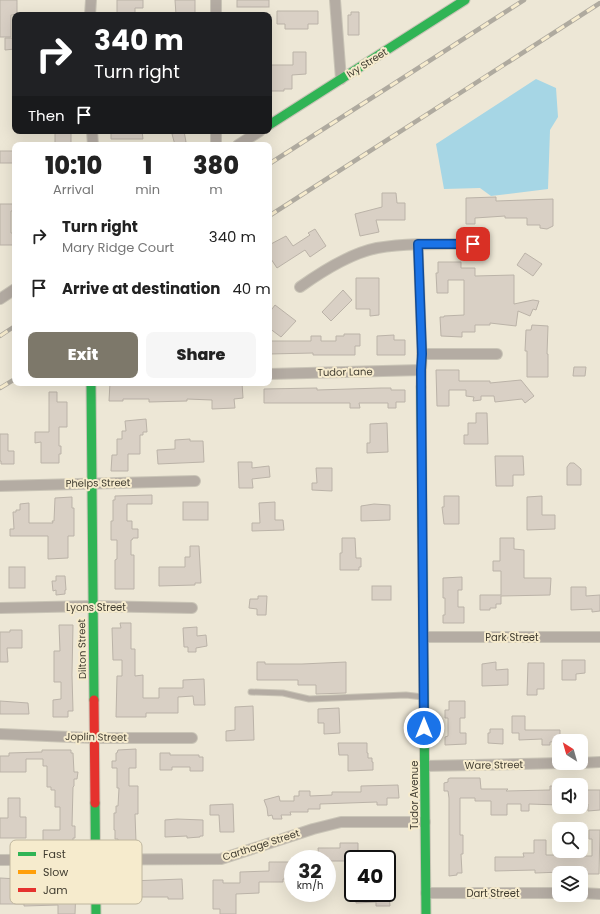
<!DOCTYPE html>
<html lang="en">
<head>
<meta charset="utf-8">
<style>
  body { margin:0; font-family:Poppins,sans-serif; background:#f6f6f6; color:#222; height:100vh; display:flex; flex-direction:column; font-size:15px; white-space:nowrap }
  * { box-sizing:border-box; margin:0 }
  p { font-size:13px; color:#767676 }
  .icon { flex:none; width:22px; height:22px; fill:none; stroke:currentColor; stroke-width:2; stroke-linecap:round; stroke-linejoin:round }
  .map { position:relative; flex:1; overflow:hidden }
  .details { position:absolute; left:12px; top:142px; width:260px; height:244px; display:flex; flex-direction:column; background:#fff; border-radius:8px; box-shadow:0 4px 16px #0002 }
  .details>* { flex:none }
  .banner { position:absolute; left:12px; top:12px; width:260px; height:122px; border-radius:8px; box-shadow:0 4px 16px #0002; background:#202124; color:#fff; overflow:hidden }
  .needle { width:26px; rotate:323deg }
  .tools { position:absolute; left:552px; top:734px; display:grid; gap:8px }
  .tools a { display:grid; place-items:center; width:36px; height:36px; border-radius:8px; background:#fff; box-shadow:0 4px 16px #0002; font-size:20px }
  .speed { position:absolute; left:284px; top:850px; display:flex; gap:8px; font-size:20px; font-weight:700; text-align:center }
  .speed>* { display:grid; place-content:center; width:52px; height:52px; border-radius:50%; background:#fff; box-shadow:0 4px 16px #0002; line-height:1 }
  .speed small { font-size:10px; font-weight:400 }
  .speed .limit { border:2px solid #111; border-radius:6px; background:#fff; color:#111 }
  .pin { position:absolute; display:grid; place-items:center; width:34px; height:34px; color:#fff; margin:-17px; border-radius:8px; box-shadow:0 2px 6px #0006 }
  .me { position:absolute; width:44px; margin:-22px; rotate:0deg; stroke-linejoin:round; filter:drop-shadow(0 0 3px #0008) }
  .turn { display:flex; align-items:center; gap:14px; height:84px; padding:0 16px; font-size:18px }
  .turn .icon { width:52px; height:52px; stroke-width:2.5 }
  .turn b { display:block; font-size:28px; line-height:34px }
  .then { display:flex; align-items:center; height:38px; padding:0 16px; background:#0003; gap:8px; font-size:15px }
  .eta { display:flex; justify-content:space-evenly; align-items:center; height:68px; text-align:center }
  .eta b { font-size:24px; font-weight:800; line-height:28px }
  .cta { display:flex; gap:8px; margin-top:auto; padding:8px 16px }
  .cta a { flex:1; height:46px; border-radius:8px; background:#7d786a; color:#fff; font-size:16px; font-weight:800; line-height:46px; text-align:center }
  .cta a+a { background:#f6f6f6; color:#222 }
  ul { padding:0; list-style:none }
  li { display:flex; align-items:center; gap:12px; height:52px; padding:0 16px }
  li div { flex:1 }
  li b { display:block; font-size:15px }
  li em { font-style:normal }
  .map>svg:first-child { display:block }
</style>
</head>
<body>
<div class="map">
<svg width="600" height="914" viewBox="0 0 600 914">
  <rect width="100%" height="100%" fill="#ede7d6"/>
  <polygon fill="#a6d6e5" points="536,79 556,88 558,117 550,130 548,189 491,196 480,188 444,189 436,144"/>
  <g fill="#d9d0c5" stroke="#bbb3a8">
    <polygon points="0,0 17,0 17,15 11,15 11,37 0,37"/>
    <polygon points="117,0 143,0 143,8 135,8 135,15 117,15"/>
    <polygon points="175,0 195,0 195,15 176,15"/>
    <rect x="237" y="0" width="32" height="7"/>
    <polygon points="277,11 318,11 318,24 308,24 308,29 285,29 285,24 277,24"/>
    <polygon points="351,12 359,12 359,35 348,35 348,15 351,15"/>
    <polygon points="5,38 15,38 15,49 5,50"/>
    <polygon points="293,52 306,52 306,74 292,75 292,89 284,89 284,91 269,91 269,65 293,65"/>
    <rect x="55" y="131" width="16" height="14"/>
    <polygon points="111,131 142,131 143,139 111,139"/>
    <polygon points="184,131 186,142 183,143 184,145 175,145 172,134"/>
    <rect x="0" y="151" width="13" height="12"/>
    <polygon points="382,193 396,193 397,203 405,203 405,220 376,220 379,232 360,236 355,214 382,207"/>
    <polygon points="496,197 496,201 553,199 553,226 547,229 540,228 540,225 527,225 527,218 505,218 505,216 475,218 475,224 466,224 466,198"/>
    <polygon points="0,204 13,204 13,211 11,211 11,233 15,233 14,245 0,245"/>
    <polygon points="315,229 326,246 310,257 305,250 277,268 269,256 269,245 286,236 293,246 310,235 308,233"/>
    <polygon points="525,253 542,264 533,276 517,265"/>
    <polygon points="438,262 461,262 461,268 475,268 475,276 514,275 514,304 533,300 539,301 536,310 533,309 530,316 518,311 516,326 490,323 490,325 475,325 475,332 462,332 462,337 441,336 440,317 444,317 444,316 464,315 464,280 448,280 448,293 437,293 436,273 438,273"/>
    <polygon points="356,278 379,278 379,315 370,316 370,309 356,309"/>
    <polygon points="343,290 352,300 331,321 322,312"/>
    <polygon points="275,305 296,321 281,337 269,328 269,313"/>
    <polygon points="532,325 548,326 547,354 548,354 548,377 527,377 527,351 525,351 526,330 531,330"/>
    <polygon points="344,334 360,334 360,346 355,346 355,355 313,355 313,353 269,354 269,341 311,341 311,336 321,336 321,341 336,341 336,336 344,336"/>
    <polygon points="394,335 394,340 405,340 405,355 377,355 377,336"/>
    <polygon points="574,367 586,367 585,376 573,376"/>
    <polygon points="436,370 459,370 459,381 490,381 490,383 521,380 534,396 525,403 522,399 495,402 494,396 481,396 481,400 473,401 474,397 466,396 466,390 449,390 449,406 437,406"/>
    <polygon points="110,383 242,383 243,398 234,399 235,408 212,409 212,400 187,399 187,401 149,402 149,399 123,399 123,401 109,401"/>
    <polygon points="317,388 317,390 381,388 391,388 391,390 405,390 405,402 396,402 396,408 388,408 388,403 359,403 360,408 350,408 350,403 264,403 264,389"/>
    <polygon points="49,392 57,392 57,402 67,402 67,427 59,427 59,446 61,446 61,454 59,454 59,463 41,463 41,442 35,443 35,432 49,432"/>
    <polygon points="476,413 487,413 488,444 464,444 464,435 468,435 468,423 476,423"/>
    <polygon points="146,419 147,432 143,432 143,435 140,435 140,454 128,454 128,471 111,471 112,455 117,455 117,439 122,439 122,431 126,431 125,421"/>
    <polygon points="387,423 388,452 367,453 367,443 370,443 370,424"/>
    <polygon points="0,434 8,434 8,451 14,451 14,464 1,464 1,461 0,461"/>
    <polygon points="190,439 190,441 203,441 204,462 158,464 157,450 175,449 175,440"/>
    <polygon points="495,456 523,456 524,475 513,475 513,486 496,486"/>
    <polygon points="238,462 252,462 252,468 269,466 270,477 252,479 253,488 239,488"/>
    <polygon points="570,463 574,463 581,469 581,485 567,485 567,467"/>
    <polygon points="316,468 332,468 332,491 312,490 312,483 317,483"/>
    <polygon points="152,495 152,504 127,504 127,521 132,521 132,529 138,529 138,538 133,538 132,540 131,540 131,555 134,555 134,589 115,589 115,560 117,559 117,540 111,540 111,521 113,521 113,500 115,500 115,496"/>
    <polygon points="444,496 459,496 459,524 444,524 442,507 444,507"/>
    <polygon points="542,496 542,515 555,515 555,529 527,530 527,497"/>
    <polygon points="72,497 72,508 74,508 74,536 68,536 68,558 48,559 48,536 10,536 10,529 14,529 13,512 16,512 16,510 20,510 20,504 29,503 29,523 53,523 52,521 54,521 55,498"/>
    <rect x="183" y="502" width="25" height="18"/>
    <polygon points="275,502 275,520 283,520 284,530 252,531 252,523 260,523 259,503"/>
    <polygon points="374,504 390,505 390,520 361,521 361,506"/>
    <polygon points="342,538 355,538 356,558 361,558 361,567 359,567 359,570 340,570 340,553 342,553"/>
    <polygon points="500,538 514,538 514,549 524,550 524,578 551,578 550,595 501,596 501,604 496,604 496,608 490,608 490,610 480,610 480,595 501,595 501,571 493,571 493,561 500,561"/>
    <polygon points="190,546 199,546 201,583 195,583 195,585 159,586 159,567 185,567 185,557 190,557"/>
    <rect x="9" y="567" width="16" height="21"/>
    <polygon points="56,576 65,576 66,590 65,590 65,594 56,595 56,590 53,591 52,581 56,581"/>
    <polygon points="462,577 462,590 458,590 458,607 464,607 464,623 443,623 443,615 445,615 445,598 443,598 443,578"/>
    <rect x="372" y="586" width="19" height="14"/>
    <polygon points="571,587 586,587 586,596 600,595 600,611 592,612 592,609 571,610"/>
    <polygon points="258,596 267,596 266,615 257,615 257,609 249,608 250,599 258,599"/>
    <polygon points="120,623 131,623 131,649 135,649 135,676 143,675 143,698 159,698 159,688 183,688 183,680 204,679 205,705 194,705 193,696 178,697 178,713 146,713 146,717 116,717 117,676 122,676 122,660 113,660 112,628 121,628"/>
    <polygon points="59,625 73,625 72,675 73,711 68,711 68,717 53,717 53,700 61,699 61,682 54,682 54,651 60,651"/>
    <polygon points="197,627 197,636 206,635 207,646 196,648 196,652 188,652 188,647 184,647 183,628"/>
    <polygon points="10,630 22,630 22,648 7,648 8,662 0,662 0,632 10,632"/>
    <polygon points="562,660 585,660 585,673 576,674 576,680 562,680"/>
    <polygon points="257,662 265,662 265,664 302,664 346,662 346,693 316,694 316,685 298,685 298,680 257,680"/>
    <polygon points="496,662 496,670 508,669 508,685 482,686 482,664"/>
    <polygon points="528,663 544,663 544,689 537,689 537,695 527,695"/>
    <polygon points="0,701 28,703 29,714 0,714"/>
    <polygon points="449,701 465,701 465,718 460,718 460,733 466,733 466,744 445,745 445,737 448,736 448,718 445,718 445,710 449,710"/>
    <polygon points="253,706 254,740 226,741 226,731 235,730 235,707"/>
    <polygon points="339,708 340,733 324,734 324,723 318,723 318,709"/>
    <polygon points="512,716 525,716 525,730 560,730 560,741 550,742 550,745 542,745 542,739 519,740 519,733 512,733"/>
    <polygon points="490,729 503,729 503,744 488,743 488,733 490,733"/>
    <polygon points="338,743 367,743 367,753 368,753 368,758 372,758 372,762 373,762 373,770 348,771 348,755 339,755"/>
    <polygon points="136,749 136,768 129,768 129,786 138,786 138,814 135,814 136,842 118,842 118,839 115,839 115,830 114,830 114,813 116,813 116,806 118,806 119,788 117,788 117,768 112,768 112,761 116,761 116,753 117,753 118,750"/>
    <polygon points="42,750 71,750 71,753 73,753 74,772 78,772 77,779 74,779 74,786 73,787 72,826 75,826 75,838 73,838 73,843 43,843 43,830 60,830 60,807 55,807 55,790 51,790 51,787 47,787 47,766 43,766 43,759 26,759 26,772 0,772 0,756 9,756 9,753 42,752"/>
    <polygon points="160,753 170,753 170,755 199,755 199,757 203,757 203,771 190,771 190,767 172,767 172,770 160,770"/>
    <polygon points="450,778 480,778 481,789 508,789 506,791 550,790 550,786 559,786 559,805 529,804 529,811 521,811 521,804 507,804 507,815 491,815 491,801 475,801 475,798 460,798 460,835 463,835 463,854 461,854 462,873 457,873 457,875 449,876 449,798 448,791 444,791 444,783 448,782 448,779"/>
    <polygon points="398,785 399,798 387,798 387,805 377,805 377,802 320,804 320,809 308,809 308,812 290,812 291,815 281,815 282,819 273,819 272,815 268,816 267,808 264,800 279,796 280,801 294,801 294,796 299,796 299,791 310,791 310,796 332,795 332,792 361,792 361,786"/>
    <polygon points="581,790 600,790 600,810 588,811 588,804 581,804"/>
    <polygon points="8,798 20,798 20,817 26,817 26,838 0,838 0,818 8,818"/>
    <polygon points="233,804 234,832 220,832 219,815 210,815 210,805"/>
    <polygon points="177,819 203,820 203,836 200,836 200,837 187,838 187,836 165,837 165,820"/>
    <polygon points="589,830 600,830 599,874 587,874 587,870 563,870 563,872 535,873 535,870 495,871 495,857 524,857 523,853 534,853 534,840 546,840 546,855 560,855 560,856 592,856 592,839 589,839"/>
    <polygon points="340,843 358,843 358,859 353,859 353,861 327,861 327,859 319,859 318,848 340,848"/>
    <polygon points="269,862 293,862 293,879 283,879 283,882 259,882 259,893 236,894 236,914 220,914 220,909 213,909 213,880 223,880 223,883 240,883 240,872 269,871"/>
    <polygon points="74,873 75,887 76,887 75,914 58,914 58,905 24,906 24,904 0,904 0,878 36,880 36,897 51,897 51,874"/>
    <polygon points="130,877 130,881 182,879 183,899 168,899 168,897 113,897 113,878"/>
    <polygon points="356,893 389,893 390,906 376,906 376,902 356,903"/>
  </g>
  <g fill="none" stroke-linecap="round" stroke-linejoin="round">
    <g stroke="#c9c4b6" stroke-width="7">
      <polyline id="lane" points="251,692 283,693 309,699 406,695 423,697"/>
    </g>
    <g stroke="#c9c4b6" stroke-width="12">
      <g id="street">
        <polyline points="216,0 216,15"/>
        <polyline points="335,0 341,79"/>
        <polyline points="90,15 91,0"/>
        <polyline points="92,131 93,145"/>
        <polyline points="216,131 216,145"/>
        <polyline points="238,145 260,131"/>
        <path d="M300,287C321,272 352,253 377,248C408,243 441,244 473,244L481,246L483,249"/>
        <polyline points="0,299 15,289"/>
        <polyline points="422,354 497,354"/>
        <polyline points="269,374 421,370"/>
        <polyline points="0,486 195,481"/>
        <polyline points="0,608 92,606 192,608"/>
        <polyline points="424,637 600,637"/>
        <polyline points="0,734 94,738 192,738"/>
        <polyline points="581,763 600,762"/>
        <polyline points="424,766 563,763"/>
        <polyline points="0,860 221,859 313,829 341,822 425,822"/>
        <polyline points="426,893 559,893"/>
        <polyline points="581,893 600,894"/>
      </g>
    </g>
    <g stroke="#c9c4b6" stroke-width="11">
      <g id="fast">
        <polyline points="269,125 465,0"/>
        <polyline points="91,383 94,700"/>
        <polyline points="421,387 426,914"/>
        <polyline points="95,803 96,914"/>
      </g>
    </g>
    <g stroke="#c9c4b6" stroke-width="11">
      <polyline id="slow" points="418,244 422,354 421,387"/>
    </g>
    <g stroke="#c9c4b6" stroke-width="11">
      <polyline id="jam" points="94,700 95,803"/>
    </g>
    <use href="#lane" stroke="#b4aca3" stroke-width="5"/>
    <use href="#street" stroke="#b4aca3" stroke-width="10"/>
    <use href="#fast" stroke="#30b455" stroke-width="9"/>
    <use href="#slow" stroke="#ff9f0a" stroke-width="9"/>
    <use href="#jam" stroke="#e5322d" stroke-width="9"/>
    <g stroke="#afaa9f" stroke-width="4.5">
      <g id="rail">
        <polyline points="269,164 524,0"/>
        <polyline points="269,216 600,3"/>
        <polyline points="0,336 15,326"/>
        <polyline points="0,388 15,379"/>
      </g>
    </g>
    <use href="#rail" stroke="#f6ebcd" stroke-width="3" stroke-dasharray="9" stroke-linecap="butt"/>
  </g>
  <g fill="none" stroke-linecap="round" stroke-linejoin="round">
    <g stroke="#114b97" stroke-width="10">
      <polyline id="route" points="424,728 421,370 422,354 418,244 473,244"/>
    </g>
    <use href="#route" stroke="#1a73e8" stroke-width="7"/>
  </g>
  <g text-anchor="middle" dominant-baseline="central" stroke-width="4" stroke-linejoin="round" paint-order="stroke">
    <g font-size="10" fill="#403c30" stroke="#f6ebcd">
      <text transform="translate(367 63) rotate(-32)">Ivy Street</text>
      <text transform="translate(345 372) rotate(-1)">Tudor Lane</text>
      <text transform="translate(98 483) rotate(-1)">Phelps Street</text>
      <text x="96" y="607">Lyons Street</text>
      <text x="512" y="637">Park Street</text>
      <text transform="translate(82 649) rotate(-91)">Dilton Street</text>
      <text transform="translate(96 737) rotate(1)">Joplin Street</text>
      <text transform="translate(494 765) rotate(-1)">Ware Street</text>
      <text transform="translate(414 795) rotate(-90)">Tudor Avenue</text>
      <text transform="translate(261 845) rotate(-18)">Carthage Street</text>
      <text x="493" y="893">Dart Street</text>
    </g>
  </g>
  <rect x="10" y="840" width="132" height="64" rx="6" fill="#f6ebcd" stroke="#bfb69e" stroke-width="1"/>
  <rect x="18" y="852" width="18" height="4" fill="#30b455"/>
  <rect x="18" y="870" width="18" height="4" fill="#ff9f0a"/>
  <rect x="18" y="888" width="18" height="4" fill="#e5322d"/>
  <g font-size="11" fill="#403c30">
    <text x="43" y="858">Fast</text>
    <text x="43" y="876">Slow</text>
    <text x="43" y="894">Jam</text>
  </g>
</svg>
<div class="tools">
<a><svg class="needle" viewBox="-14 -14 28 28"><path d="M0-13l5 13h-10z" fill="#e53935"/><path d="M0 13l5-13h-10z" fill="#767676"/></svg></a>
<a><svg class="icon" aria-label="sound" viewBox="0 0 24 24"><path d="M4 9h4l5-4v14l-5-4H4zM17 9q2 3 0 6"/></svg></a>
<a><svg class="icon" aria-label="search" viewBox="0 0 24 24"><circle cx="10" cy="10" r="6"/><path d="M15 15l6 6"/></svg></a>
<a><svg class="icon" aria-label="layers" viewBox="0 0 24 24"><path d="M12 4l9 5-9 5-9-5zM3 14l9 5 9-5"/></svg></a>
</div>
<div class="speed"><div>32<small>km/h</small></div><div class="limit">40</div></div>
<div class="pin" style="left:473px;top:244px;background:#d93025"><svg class="icon" aria-label="arrive" viewBox="0 0 24 24"><path d="M6 21V4h12l-3 4 3 4H6"/></svg></div>
<svg class="me" style="left:424px;top:728px" viewBox="-20 -20 40 40"><circle r="17" fill="#1a73e8" stroke="#fff" stroke-width="3"/><path d="M0-11L8 9 0 5-8 9z" fill="#fff"/></svg>
<div class="banner">
<div class="turn"><svg class="icon" aria-label="right" viewBox="0 0 24 24"><path d="M7 20v-9h11M14 6l5 5-5 5"/></svg><div><b>340 m</b>Turn right</div></div>
<div class="then">Then<svg class="icon" aria-label="arrive" viewBox="0 0 24 24"><path d="M6 21V4h12l-3 4 3 4H6"/></svg></div>
</div>
<section class="details">
<div class="eta">
<div><b>10:10</b><p>Arrival</p></div>
<div><b>1</b><p>min</p></div>
<div><b>380</b><p>m</p></div>
</div>
<ul>
<li><svg class="icon" aria-label="right" viewBox="0 0 24 24"><path d="M7 20v-9h11M14 6l5 5-5 5"/></svg><div><b>Turn right</b><p>Mary Ridge Court</p></div><em>340 m</em></li>
<li><svg class="icon" aria-label="arrive" viewBox="0 0 24 24"><path d="M6 21V4h12l-3 4 3 4H6"/></svg><div><b>Arrive at destination</b></div><em>40 m</em></li>
</ul>
<div class="cta"><a>Exit</a><a>Share</a></div>
</section>
</div>
</body>
</html>
